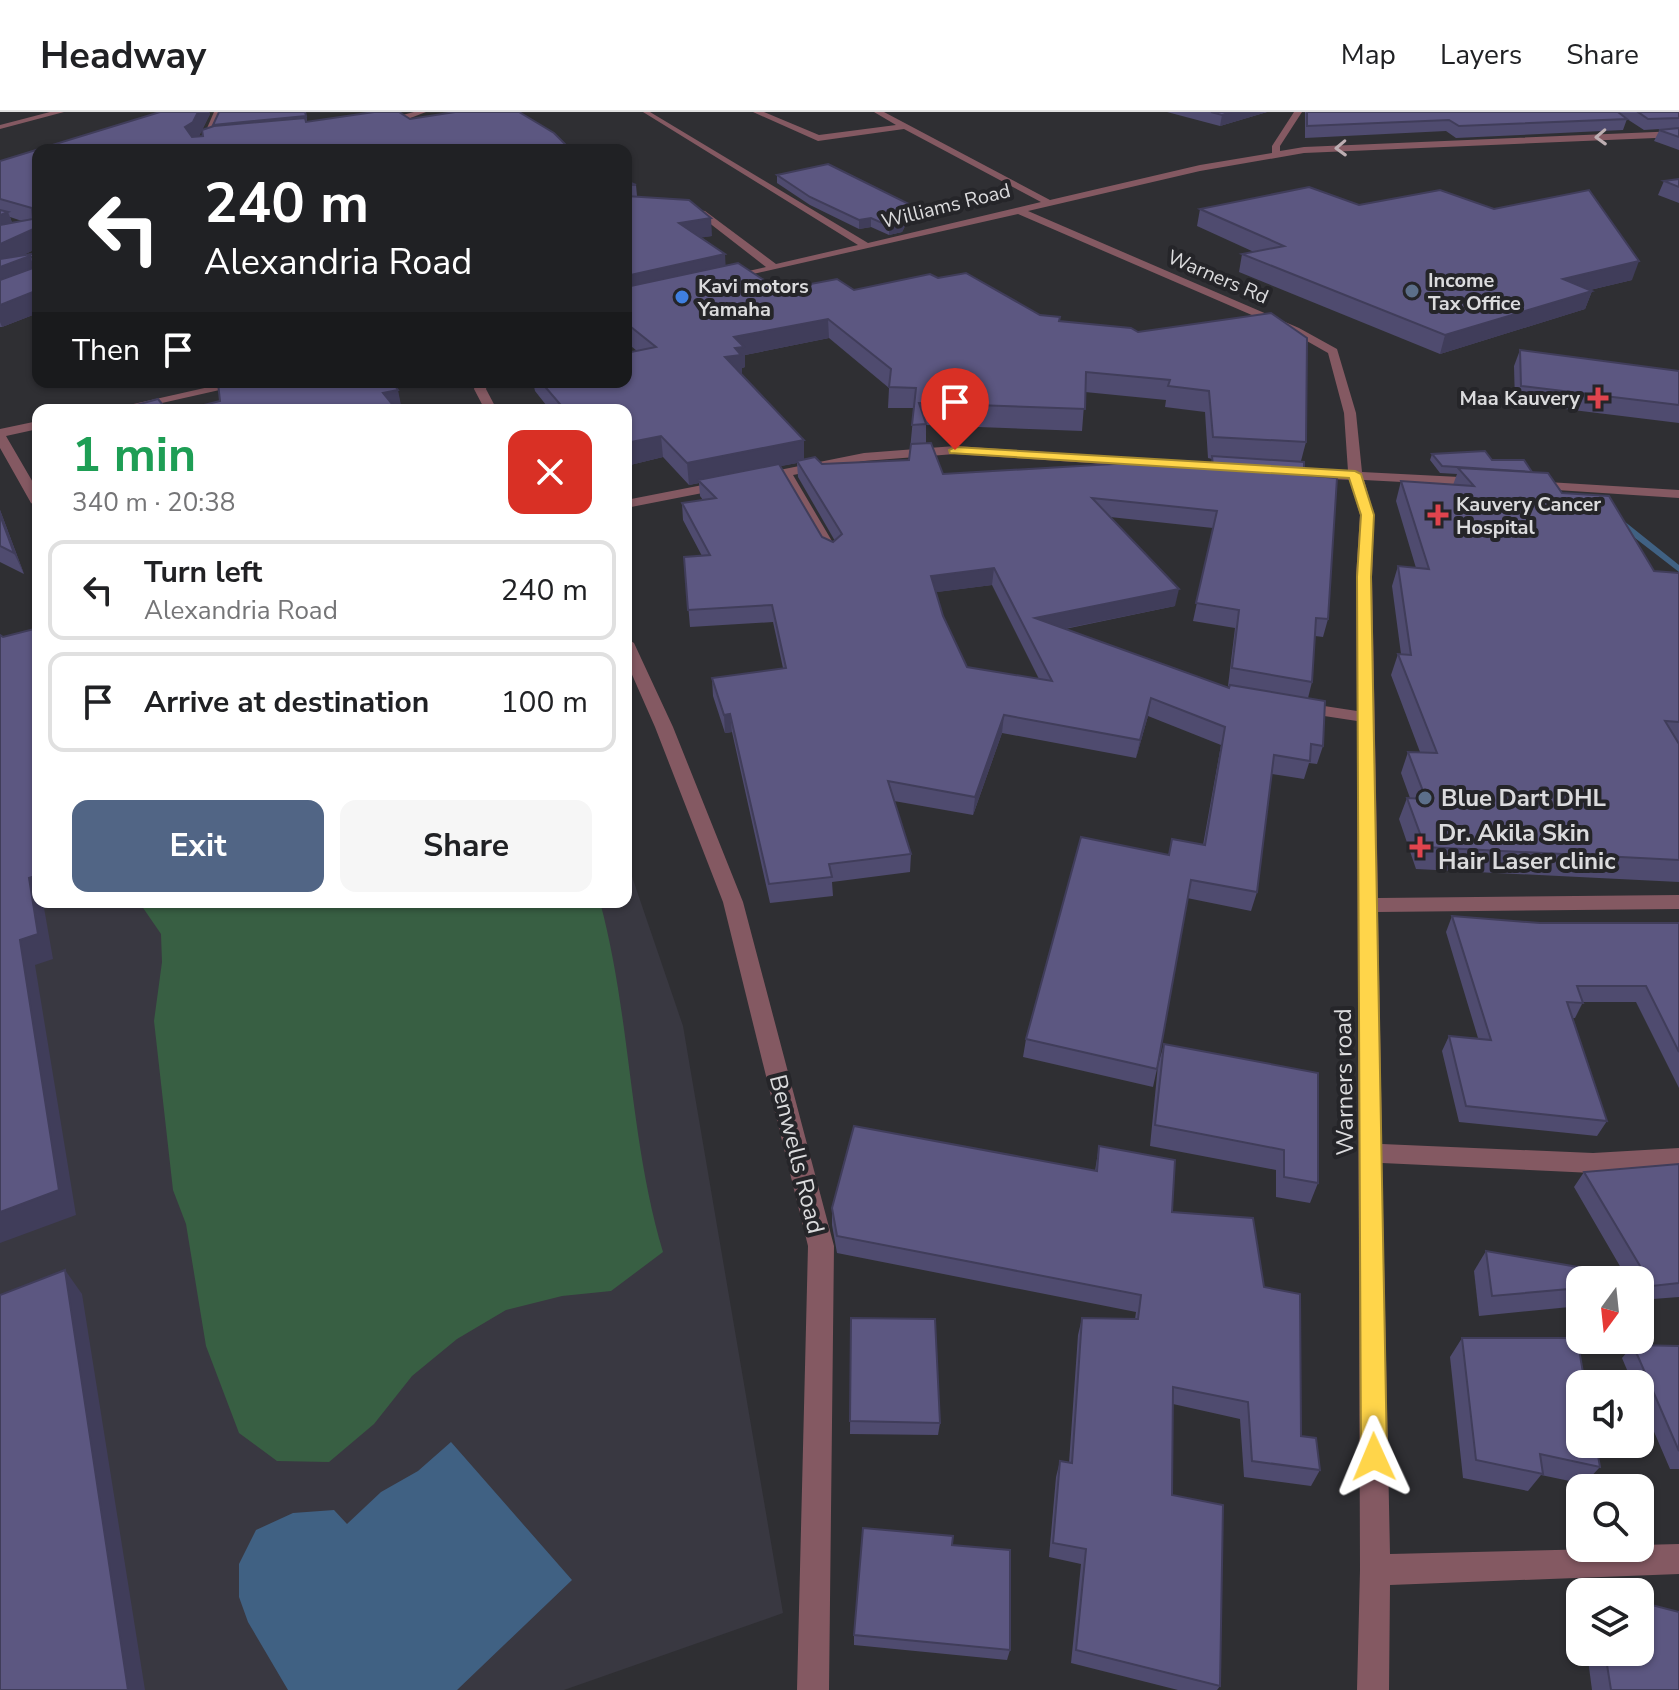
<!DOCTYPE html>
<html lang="en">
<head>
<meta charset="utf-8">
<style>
  body { margin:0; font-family:"Nunito Sans",sans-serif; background:#f6f6f6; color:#202124; height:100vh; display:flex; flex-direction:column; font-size:30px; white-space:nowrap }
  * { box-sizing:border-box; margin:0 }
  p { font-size:26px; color:#757577 }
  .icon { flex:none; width:44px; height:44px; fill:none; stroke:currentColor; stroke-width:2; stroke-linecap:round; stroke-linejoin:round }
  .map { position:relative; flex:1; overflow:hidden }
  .panel { position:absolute; left:32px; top:292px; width:600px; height:504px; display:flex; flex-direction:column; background:#fff; border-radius:16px; box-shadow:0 2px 6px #0004 }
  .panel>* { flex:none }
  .banner { position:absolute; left:32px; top:32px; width:600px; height:244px; border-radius:16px; box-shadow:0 2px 6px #0004; background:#202124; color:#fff; overflow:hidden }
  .needle { width:52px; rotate:195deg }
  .controls { position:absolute; left:1566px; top:1154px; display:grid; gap:16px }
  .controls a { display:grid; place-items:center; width:88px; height:88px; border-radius:16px; background:#fff; box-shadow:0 2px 6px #0004; font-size:40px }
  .pin { position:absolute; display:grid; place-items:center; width:68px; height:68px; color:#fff; margin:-82px -34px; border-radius:50% 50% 50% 0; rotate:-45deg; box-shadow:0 0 8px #0007 }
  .pin .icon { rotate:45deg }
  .me { position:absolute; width:88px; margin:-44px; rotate:359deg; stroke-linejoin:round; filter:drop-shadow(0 0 6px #0008) }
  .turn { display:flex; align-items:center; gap:28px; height:168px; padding:0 40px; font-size:36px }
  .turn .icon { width:104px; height:104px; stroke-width:2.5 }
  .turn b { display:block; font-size:56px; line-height:68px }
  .then { display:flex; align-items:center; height:76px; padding:0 40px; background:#0003; gap:16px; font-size:30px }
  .round { display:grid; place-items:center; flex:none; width:84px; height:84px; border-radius:16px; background:#f6f6f6 }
  .overview { display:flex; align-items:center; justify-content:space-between; height:136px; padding:0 40px }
  h1 { font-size:48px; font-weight:700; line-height:60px; color:#1e9e55 }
  .primary-button { display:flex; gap:16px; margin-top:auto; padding:16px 40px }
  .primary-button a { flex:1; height:92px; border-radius:16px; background:#516585; color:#fff; font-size:32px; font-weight:700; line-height:92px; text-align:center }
  .primary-button a+a { background:#f6f6f6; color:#202124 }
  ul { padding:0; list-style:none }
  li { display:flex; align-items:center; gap:24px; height:100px; margin:0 16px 12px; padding:0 24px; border:4px solid #e0e0e0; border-radius:16px }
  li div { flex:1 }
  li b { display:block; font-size:30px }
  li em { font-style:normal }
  header { display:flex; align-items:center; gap:48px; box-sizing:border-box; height:112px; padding:0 40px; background:#fff; border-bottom:2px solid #e0e0e0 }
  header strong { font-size:38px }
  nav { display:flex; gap:44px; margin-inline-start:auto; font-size:28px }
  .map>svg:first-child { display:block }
</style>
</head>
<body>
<header>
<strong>Headway</strong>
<nav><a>Map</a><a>Layers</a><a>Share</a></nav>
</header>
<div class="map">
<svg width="1679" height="1578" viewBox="0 0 1679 1578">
  <rect width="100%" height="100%" fill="#2f2f33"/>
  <polygon fill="#393841" points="0,719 38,790 626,790 626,747 683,914 783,1501 564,1578 0,1578"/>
  <path fill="#385f43" d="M139,790H600C631,905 629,1026 663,1140L611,1179L562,1184L506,1198L457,1227L412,1264L374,1312L329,1350L277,1349L239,1321L206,1234L186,1112L173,1078L154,909L162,850L161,822Z"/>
  <polygon fill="#406183" points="451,1330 572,1468 457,1578 288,1578 248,1510 239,1485 239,1452 256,1418 293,1401 334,1398 347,1412 381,1380 418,1359"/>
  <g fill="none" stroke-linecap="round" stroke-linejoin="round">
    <polygon fill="#406183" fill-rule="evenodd" points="1613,405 1619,405 1679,453 1679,460 1613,409"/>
    <g fill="#845962" fill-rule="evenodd">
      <polygon points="50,0 64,0 0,17 0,13"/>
      <polygon points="214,0 222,0 207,30 201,30"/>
      <polygon points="414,0 426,0 400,10 379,9"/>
      <polygon points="643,0 650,0 868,131 1041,90 904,17 818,29 753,0 764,0 819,23 896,13 874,0 884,0 1050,88 1200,53 1272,41 1272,34 1294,0 1302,0 1280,34 1280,39 1304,35 1679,19 1679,25 1304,41 1200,59 1028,99 1299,216 1337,237 1356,301 1362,360 1479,366 1486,370 1479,374 1364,368 1374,403 1372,465 1378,786 1679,783 1679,797 1378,800 1382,1032 1593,1041 1679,1036 1679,1056 1593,1061 1382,1051 1390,1442 1640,1436 1640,1433 1679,1432 1679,1462 1390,1473 1389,1578 1357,1578 1360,1458 1357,609 1298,600 1289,595 1298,590 1357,599 1356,465 1360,403 1350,368 1280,364 1273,360 1280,356 1348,359 1344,301 1328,241 1291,220 1018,102 722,169 722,165 766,155 699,103 686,100 686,96 705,99 776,152 858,133"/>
      <polygon points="231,270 255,270 131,298 107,298"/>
      <polygon points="476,270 488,270 486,277 497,298 485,298 474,277"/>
      <polygon points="38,309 38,317 6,324 38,379 38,395 31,391 0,336 0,317"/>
      <polygon points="955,334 1164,348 1171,352 1164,356 955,342 864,349 793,363 839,441 832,445 825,441 781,366 759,370 752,366 759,362 864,341"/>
      <polygon points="723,369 728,370 728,376 626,396 626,388"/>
      <polygon points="1531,369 1679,378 1679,386 1526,376 1526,370"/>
      <polygon points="626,526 634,531 673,615 743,790 834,1134 829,1578 797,1578 808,1134 723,790 655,615 626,549"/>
    </g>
  </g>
  <g fill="#4f4b6f" fill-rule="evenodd">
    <path d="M160,0H209L210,2L199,24H203L202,18L213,14L219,0H306L307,10L374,0H399L410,7L455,0H519L554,21L571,38H38V136L23,143L38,141V201L2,215H0V49ZM10,105L22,109L12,111Z"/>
    <polygon points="1167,0 1267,0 1220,14"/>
    <polygon points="1305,0 1679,0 1679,38 1654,29 1660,17 1644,18 1627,7 1623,18 1456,26 1446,19 1305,26"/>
    <polygon points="777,63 919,106 908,108 902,120 889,123 871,115 859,117 810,93 777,71"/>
    <polygon points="1679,67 1679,91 1658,83 1664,69"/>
    <path d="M626,69L636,73L637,84L712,124L701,125L725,142V153L779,178H854L938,166L1040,203L1060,205V210L1131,216L1306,330L1301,349L1328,507L1323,525L1315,524L1312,570L1308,586L1323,634L1317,652L1309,651L1304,667L1272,662L1257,780L1251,799L1187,786L1157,957L1153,975L1023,945L1026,927L1169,743L1203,733L1221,633L1148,604L1136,646L1002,621L973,703L894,689L911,742L910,760L832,770L833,784L770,791L732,620L725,621L713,584L712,566L783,556L773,510L690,515L684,445L702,444L683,408L682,391L703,388L700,384L699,371L689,373L663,345L626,354V298H550L535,279L533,270H626L637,239L626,230ZM829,226L889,276L888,296H914L909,348L822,352L804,347V328L742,263V256L745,255V243ZM1085,280L1166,288L1165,295L1205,300L1208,346L1212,347L1211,354L943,362L926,331V313L1082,319ZM797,351L798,365L835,429L833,430L822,425L780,354ZM1110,405L1213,416L1193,509L1235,516L1228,574H1229V576L1065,517L1175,494ZM992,473L1039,567L967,555L943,504L936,480Z"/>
    <polygon points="1359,93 1632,168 1590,178 1592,179 1585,197 1440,242 1239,160 1242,142 1254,140 1197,114 1200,97"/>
    <polygon points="1520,238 1679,259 1679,311 1515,291 1514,254"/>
    <polygon points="1432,342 1532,360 1562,381 1654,459 1679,461 1679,770 1416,757 1399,707 1407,686 1410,686 1401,661 1408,640 1420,640 1391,563 1398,542 1401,542 1392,474 1398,454 1416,456 1396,389 1401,369 1453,373 1457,362 1440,361 1430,348"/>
    <polygon points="0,398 24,462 0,450"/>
    <polygon points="1452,804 1540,811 1679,811 1679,976 1636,890 1583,890 1575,906 1573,906 1607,1009 1597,1024 1459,1010 1442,939 1449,924 1478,926 1446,820"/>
    <polygon points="1164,932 1318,961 1318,1071 1310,1091 1276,1085 1276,1058 1150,1034 1158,953"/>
    <polygon points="1099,1034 1172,1100 1264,1175 1301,1324 1320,1358 1311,1374 1244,1365 1240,1307 1173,1292 1172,1383 1220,1574 1217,1578 1178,1578 1071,1551 1081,1452 1049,1445 1056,1365 1060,1349 1069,1351 1078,1223 1082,1206 1135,1207 1136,1200 837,1141 832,1113 832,1096 1095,1059"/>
    <polygon points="1679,1052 1679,1185 1640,1188 1640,1168 1628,1168 1574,1075 1584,1060"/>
    <polygon points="1486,1139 1580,1168 1580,1194 1479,1204 1474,1159"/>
    <polygon points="851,1206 940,1311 938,1323 850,1322"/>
    <polygon points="1462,1226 1600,1355 1584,1372 1541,1363 1528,1379 1463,1366 1450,1245"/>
    <polygon points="1633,1233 1679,1234 1679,1357 1670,1357 1640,1287 1640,1272 1633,1272 1622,1246"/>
    <polygon points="952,1433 1010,1538 1007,1548 854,1533 854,1523"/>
    <polygon points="1587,1540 1640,1540 1679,1578 1592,1578"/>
  </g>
  <g fill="#403d5a">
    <polygon points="198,0 209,0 210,2 198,26 190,31 185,15"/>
    <polygon points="1231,0 1267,0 1220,14 1222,3"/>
    <polygon points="919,97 919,106 908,108 902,120 889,123 889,114 908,99"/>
    <polygon points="8,100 15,118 0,122 0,103"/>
    <polygon points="711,106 712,124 680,129 679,111"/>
    <polygon points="871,106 871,115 859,117 859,108"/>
    <polygon points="38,115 38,136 0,154 0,132"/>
    <polygon points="725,142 726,160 626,184 626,164"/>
    <polygon points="30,144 37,163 0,177 0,155"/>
    <polygon points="1639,149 1632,168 1556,186 1563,167"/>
    <polygon points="38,178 38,201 2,215 0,210 0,193"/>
    <polygon points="1592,179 1585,197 1440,242 1445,223"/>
    <polygon points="828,207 829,226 745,243 745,255 742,256 742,263 725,245 734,225"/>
    <polygon points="398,278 402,298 387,298 383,281"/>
    <polygon points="661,324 663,345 626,354 626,331"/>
    <polygon points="804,328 804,350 797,349 797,351 701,370 698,368 699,371 689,373 687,351"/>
    <polygon points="0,398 24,462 14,441 0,403"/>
    <polygon points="994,456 992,473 930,481 931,464"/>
    <polygon points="1179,477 1175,494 1033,523 1035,506"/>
    <polygon points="1151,586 1148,604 1136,646 1140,628"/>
    <polygon points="730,602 732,620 725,621 724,603"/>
    <polygon points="1004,603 1002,621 973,703 975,685"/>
    <polygon points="38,763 38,790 44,790 43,790 53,847 35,853 76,1103 0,1131 0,1100 20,828 29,766"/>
    <polygon points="65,1158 82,1182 145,1578 128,1578"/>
  </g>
  <g fill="#5c5781" stroke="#403d5a" stroke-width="2" fill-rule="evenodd">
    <polygon points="160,0 198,0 193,10 185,15 192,25 203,24 202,18 214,14 305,6 306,10 374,0 399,0 410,7 455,0 519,0 554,21 571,38 38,38 38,115 0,132 0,113 33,107 32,96 0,87 0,49"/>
    <polygon points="219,0 305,0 306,4 213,13"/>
    <polygon points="1211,0 1231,0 1222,3"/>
    <polygon points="1307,0 1618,0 1627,7 1459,14 1449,8 1307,14"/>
    <polygon points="1638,0 1679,0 1679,6 1648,7"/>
    <polygon points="1679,16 1679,25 1659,18"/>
    <polygon points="828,52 919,97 908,99 903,111 889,114 871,106 859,108 810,85 777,63"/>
    <polygon points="1679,67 1679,75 1664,69"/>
    <polygon points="626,69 636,73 626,73"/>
    <polygon points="1309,75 1359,93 1440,78 1494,97 1589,78 1639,149 1563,167 1592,179 1445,223 1242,142 1284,134 1200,97"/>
    <polygon points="626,84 689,88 711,106 679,111 725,142 626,164"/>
    <polygon points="0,98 8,100 0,103"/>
    <polygon points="38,141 38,178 0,193 0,168 33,156 34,147 30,144 0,155 0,147"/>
    <polygon points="738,151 779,178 837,167 854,178 930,162 938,166 966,161 1040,203 1060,205 1059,209 1131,216 1138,220 1271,201 1307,226 1306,330 1213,325 1209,279 1168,274 1170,268 1086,260 1085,297 919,291 926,312 912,313 916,276 889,275 891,257 828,207 734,225 744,235 735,236 741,243 725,245 804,328 687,351 661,324 626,331 626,298 565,298 541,270 626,270 626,241 656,235 626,211 626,175"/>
    <polygon points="1520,238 1679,259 1679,293 1521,274"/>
    <polygon points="223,270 392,270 398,278 383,281 397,298 184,298 220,289 218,271"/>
    <polygon points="158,287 167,298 118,298"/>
    <path d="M931,331L943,362L1164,349L1213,354L1212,344L1304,350V363L1337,366L1328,507L1316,506L1312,570L1232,556L1239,498L1196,491L1217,399L1092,386L1179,477L1035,506L1229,576L1230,573L1325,589L1323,634L1311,632L1310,649L1274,643L1257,780L1191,768L1157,957L1026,927L1081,725L1169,743L1172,727L1205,733L1225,615L1151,586L1140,628L1004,603L975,685L888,669L911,742L829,752L832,765L769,772L730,602L724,603L712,566L786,556L772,493L688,498L684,445L710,443L682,391L716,386L698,368L779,352L822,425L833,430L842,422L797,349L815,345L822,352L909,348L911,332ZM994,456L1052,569L967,555L943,504L931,464Z"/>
    <polygon points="1485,339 1492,348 1524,348 1532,360 1442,354 1432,342"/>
    <polygon points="1458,356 1548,361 1562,381 1609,384 1654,459 1679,461 1679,610 1665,609 1679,632 1679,748 1425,735 1407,686 1426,687 1408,640 1437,641 1398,542 1411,543 1398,454 1429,457 1401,369 1474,374"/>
    <polygon points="0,403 14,441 0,434"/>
    <polygon points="38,516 38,763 29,766 38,822 20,828 59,1078 0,1100 0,523 3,525"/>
    <polygon points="1452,804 1540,811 1679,811 1679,940 1646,874 1577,874 1583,891 1567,890 1607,1009 1466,994 1449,924 1491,928"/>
    <polygon points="1164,932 1318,961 1318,1071 1284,1065 1284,1038 1155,1013"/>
    <polygon points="854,1014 1097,1059 1099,1034 1175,1048 1172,1100 1253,1106 1264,1175 1300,1182 1301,1324 1316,1326 1320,1358 1252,1349 1248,1290 1173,1275 1172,1383 1223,1393 1220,1574 1076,1538 1086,1437 1053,1431 1060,1349 1072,1351 1082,1206 1138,1207 1141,1183 837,1124 832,1096"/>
    <polygon points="1679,1052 1679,1171 1652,1174 1584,1060"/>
    <polygon points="1486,1139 1618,1162 1618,1168 1580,1168 1580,1176 1492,1184"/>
    <polygon points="65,1158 128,1578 0,1578 0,1183"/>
    <polygon points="851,1206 935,1207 940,1311 850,1309"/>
    <polygon points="1462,1226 1577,1226 1585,1272 1580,1272 1580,1332 1596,1332 1600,1355 1540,1342 1543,1362 1476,1348"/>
    <polygon points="1633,1233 1679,1234 1679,1339"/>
    <polygon points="863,1416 953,1424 952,1433 1010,1438 1010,1538 854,1523"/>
    <polygon points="1640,1490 1679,1500 1679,1578 1611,1578 1605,1540 1640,1540"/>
  </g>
  <defs><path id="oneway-chevron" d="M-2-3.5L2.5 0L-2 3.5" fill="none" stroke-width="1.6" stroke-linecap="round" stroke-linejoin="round" transform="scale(2)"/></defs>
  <g stroke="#bdaeb2">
    <use href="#oneway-chevron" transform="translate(1601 25) rotate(178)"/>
    <use href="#oneway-chevron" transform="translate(1341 36) rotate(178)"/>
  </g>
  <polygon fill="#ffd54a" stroke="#a68a30" stroke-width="2" points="955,335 1355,359 1361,362 1374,403 1371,465 1387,1345 1383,1354 1374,1358 1365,1354 1361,1345 1357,465 1361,403 1349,366 950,341 949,338"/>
  <g fill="#5c6f8a" stroke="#252529" stroke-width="3">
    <circle cx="1412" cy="179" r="8"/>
    <circle cx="1425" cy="686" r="8"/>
  </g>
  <circle fill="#3f7fe0" stroke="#252529" stroke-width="3" cx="682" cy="185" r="8"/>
  <g fill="#e0444e" stroke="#252529" stroke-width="3">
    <path d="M1594 274h8v8h8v8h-8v8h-8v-8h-8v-8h8z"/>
    <path d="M1434 391h8v8h8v8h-8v8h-8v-8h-8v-8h8z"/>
    <path d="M1416 723h8v8h8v8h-8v8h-8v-8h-8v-8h8z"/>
  </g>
  <g text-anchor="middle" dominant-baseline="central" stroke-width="8" stroke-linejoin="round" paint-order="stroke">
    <g font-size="20" fill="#dbdbdd" stroke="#252529">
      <text transform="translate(946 94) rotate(-14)">Williams Road</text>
      <text transform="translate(1218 165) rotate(23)">Warners Rd</text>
    </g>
    <g font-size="20" font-weight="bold" fill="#dbdbdd" stroke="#252529" text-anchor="start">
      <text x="1428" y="168">Income<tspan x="1428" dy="23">Tax Office</tspan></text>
      <text x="698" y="174">Kavi motors<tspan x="698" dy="23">Yamaha</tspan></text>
      <text x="1580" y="286" text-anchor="end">Maa Kauvery</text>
      <text x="1456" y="392">Kauvery Cancer<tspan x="1456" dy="23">Hospital</tspan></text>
    </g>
    <g font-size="24" font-weight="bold" fill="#dbdbdd" stroke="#252529" text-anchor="start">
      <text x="1441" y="686">Blue Dart DHL</text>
      <text x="1438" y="721">Dr. Akila Skin<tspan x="1438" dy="28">Hair Laser clinic</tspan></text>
    </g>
    <g font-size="24" fill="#dbdbdd" stroke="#252529">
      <text transform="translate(1344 970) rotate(-91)">Warners road</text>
      <text transform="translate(797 1042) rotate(76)">Benwells Road</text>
    </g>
  </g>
</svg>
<div class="controls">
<a><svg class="needle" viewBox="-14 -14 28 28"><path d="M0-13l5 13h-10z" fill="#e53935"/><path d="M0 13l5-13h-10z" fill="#757577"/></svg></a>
<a><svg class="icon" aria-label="sound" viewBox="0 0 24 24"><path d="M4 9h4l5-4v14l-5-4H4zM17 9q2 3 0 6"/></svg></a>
<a><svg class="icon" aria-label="search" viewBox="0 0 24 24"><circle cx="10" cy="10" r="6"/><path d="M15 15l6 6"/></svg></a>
<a><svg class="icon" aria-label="layers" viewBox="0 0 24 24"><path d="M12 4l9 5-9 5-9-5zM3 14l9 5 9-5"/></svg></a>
</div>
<div class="pin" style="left:955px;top:338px;background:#d93025"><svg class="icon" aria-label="arrive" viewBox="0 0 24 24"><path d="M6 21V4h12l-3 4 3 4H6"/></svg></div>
<svg class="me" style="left:1374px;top:1345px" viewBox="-20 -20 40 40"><path d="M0-17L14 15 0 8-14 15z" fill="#ffd54a" stroke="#fff" stroke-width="4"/></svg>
<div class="banner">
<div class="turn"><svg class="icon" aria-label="left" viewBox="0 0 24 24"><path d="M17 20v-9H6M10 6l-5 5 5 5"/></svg><div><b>240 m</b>Alexandria Road</div></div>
<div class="then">Then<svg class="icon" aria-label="arrive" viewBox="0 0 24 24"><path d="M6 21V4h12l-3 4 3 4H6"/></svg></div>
</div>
<section class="panel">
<div class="overview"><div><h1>1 min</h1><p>340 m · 20:38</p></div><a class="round" style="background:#d93025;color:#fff"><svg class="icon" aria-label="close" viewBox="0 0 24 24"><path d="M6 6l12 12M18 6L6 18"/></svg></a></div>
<ul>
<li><svg class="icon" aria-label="left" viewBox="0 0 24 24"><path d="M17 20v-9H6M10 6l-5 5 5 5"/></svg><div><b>Turn left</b><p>Alexandria Road</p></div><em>240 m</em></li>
<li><svg class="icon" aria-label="arrive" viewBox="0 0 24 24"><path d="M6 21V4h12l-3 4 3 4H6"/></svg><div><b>Arrive at destination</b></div><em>100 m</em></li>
</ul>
<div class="primary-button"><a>Exit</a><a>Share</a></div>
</section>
</div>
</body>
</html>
